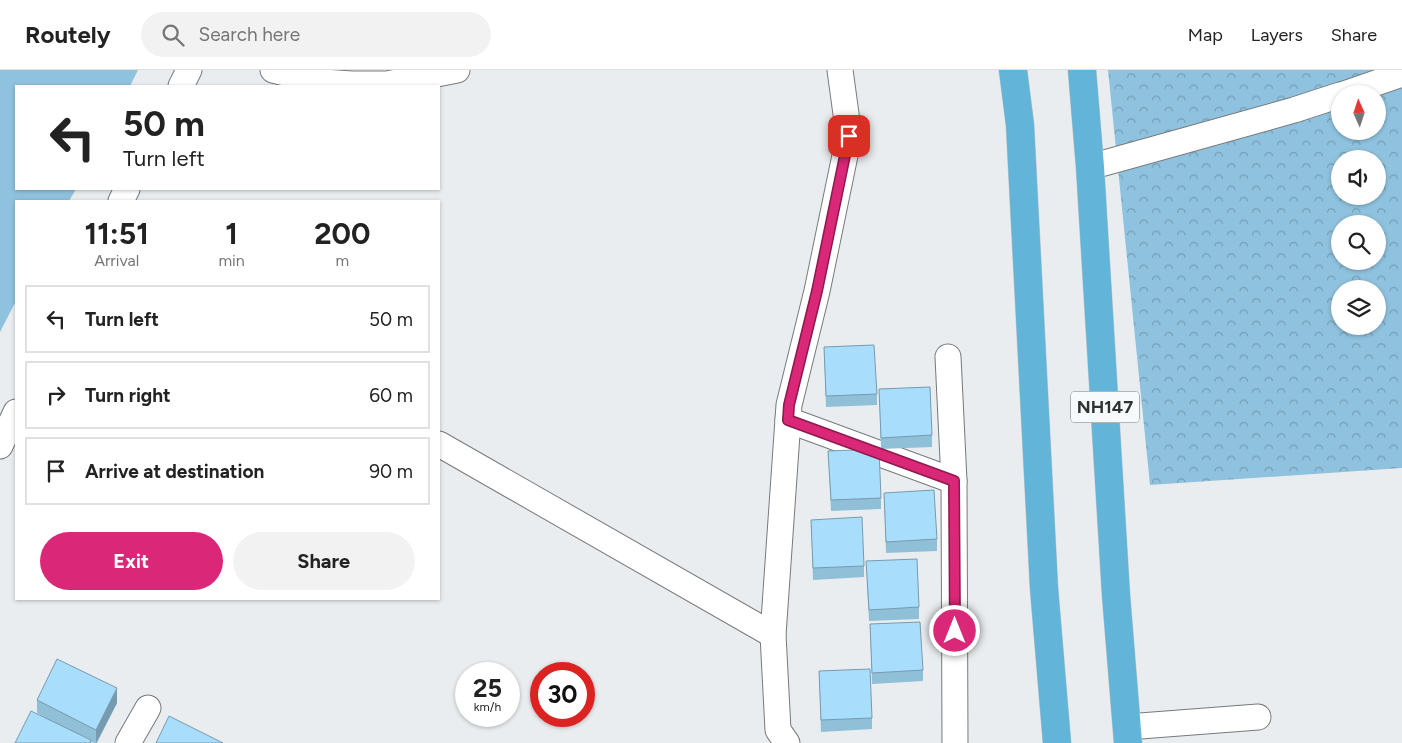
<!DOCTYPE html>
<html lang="en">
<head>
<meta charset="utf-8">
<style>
  body { margin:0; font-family:Figtree,sans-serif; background:#f2f2f2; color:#222; height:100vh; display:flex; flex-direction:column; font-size:19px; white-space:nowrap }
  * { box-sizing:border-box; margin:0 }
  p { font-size:16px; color:#767676 }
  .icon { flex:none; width:28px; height:28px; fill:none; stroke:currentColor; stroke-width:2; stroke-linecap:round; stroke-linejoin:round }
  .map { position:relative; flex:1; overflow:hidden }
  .drawer { position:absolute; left:15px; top:130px; width:425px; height:400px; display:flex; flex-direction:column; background:#fff; border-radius:0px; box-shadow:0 1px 4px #0004 }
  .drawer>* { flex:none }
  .top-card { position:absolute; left:15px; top:15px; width:425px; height:105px; border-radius:0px; box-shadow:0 1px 4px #0004; background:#fff; color:#222; overflow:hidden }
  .needle { width:32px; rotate:357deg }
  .tools { position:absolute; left:1331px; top:15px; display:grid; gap:10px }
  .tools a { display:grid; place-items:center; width:55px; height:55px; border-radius:50%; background:#fff; box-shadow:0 1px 4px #0004; font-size:25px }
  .speed { position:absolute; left:455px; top:592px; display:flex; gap:10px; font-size:25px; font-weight:700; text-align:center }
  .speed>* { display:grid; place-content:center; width:65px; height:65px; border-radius:50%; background:#fff; box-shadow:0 1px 4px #0004; line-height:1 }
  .speed small { font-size:12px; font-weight:400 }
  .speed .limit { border:8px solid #d22; background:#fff; color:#111 }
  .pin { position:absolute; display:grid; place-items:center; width:42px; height:42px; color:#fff; margin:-21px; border-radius:10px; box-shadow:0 2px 8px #0006 }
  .me { position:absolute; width:55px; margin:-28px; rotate:0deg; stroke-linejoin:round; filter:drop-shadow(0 0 4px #0008) }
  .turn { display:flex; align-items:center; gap:18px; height:105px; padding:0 25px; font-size:22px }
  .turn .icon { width:65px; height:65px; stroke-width:2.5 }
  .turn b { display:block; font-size:35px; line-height:42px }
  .eta { display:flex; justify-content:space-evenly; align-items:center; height:85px; text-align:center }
  .eta b { font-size:30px; font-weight:700; line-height:35px }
  .primary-button { display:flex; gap:10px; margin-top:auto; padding:10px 25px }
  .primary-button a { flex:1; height:58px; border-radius:30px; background:#db2777; color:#fff; font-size:20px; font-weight:700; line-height:58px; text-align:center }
  .primary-button a+a { background:#f2f2f2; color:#222 }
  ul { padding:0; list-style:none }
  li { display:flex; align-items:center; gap:15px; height:68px; margin:0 10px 8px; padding:0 15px; border:2px solid #e0e0e0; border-radius:0px }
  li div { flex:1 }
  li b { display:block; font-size:19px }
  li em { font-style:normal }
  header { display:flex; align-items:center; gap:30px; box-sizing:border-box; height:70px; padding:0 25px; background:#fff; border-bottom:1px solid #e0e0e0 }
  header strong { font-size:24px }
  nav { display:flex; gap:28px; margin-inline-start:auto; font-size:18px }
  .search { width:350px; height:45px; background:#f2f2f2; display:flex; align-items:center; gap:12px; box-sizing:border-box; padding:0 18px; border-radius:28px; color:#767676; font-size:19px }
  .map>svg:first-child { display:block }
</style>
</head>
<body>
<header>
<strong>Routely</strong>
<div class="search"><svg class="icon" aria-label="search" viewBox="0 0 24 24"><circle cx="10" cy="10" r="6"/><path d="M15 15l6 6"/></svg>Search here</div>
<nav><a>Map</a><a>Layers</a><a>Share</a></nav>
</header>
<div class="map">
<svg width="1402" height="673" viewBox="0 0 1402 673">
  <defs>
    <pattern id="forest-crowns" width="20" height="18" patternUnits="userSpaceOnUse" patternTransform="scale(1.25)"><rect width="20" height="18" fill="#8fc2de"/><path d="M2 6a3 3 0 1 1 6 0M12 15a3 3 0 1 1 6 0" fill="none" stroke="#759eb5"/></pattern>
  </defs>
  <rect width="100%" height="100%" fill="#e9edef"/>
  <polygon fill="#8fc2de" points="0,0 138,0 130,16 16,16 16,119 76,119 69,131 16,131 16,231 0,262"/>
  <path fill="url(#forest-crowns)" fill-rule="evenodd" d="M1108,0H1402V398L1150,415ZM1340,24H1378V61H1340ZM1340,89H1378V126H1340ZM1340,154H1378V191H1340ZM1340,219H1378V256H1340Z"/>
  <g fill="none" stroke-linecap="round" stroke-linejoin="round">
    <g stroke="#777a7c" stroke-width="27">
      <g id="minor">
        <polyline points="273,0 323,12 352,14 387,14 457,0"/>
        <polyline points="181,16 189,0"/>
        <polyline points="1344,24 1402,4"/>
        <polyline points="1090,97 1294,40 1340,25"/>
        <polyline points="121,131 127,119"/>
        <polyline points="948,287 954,411 955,673"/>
        <polyline points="788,350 954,411"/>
        <polyline points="439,374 773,565"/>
        <polyline points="0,376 16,342"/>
        <polyline points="1127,657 1258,647"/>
        <polyline points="128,673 148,638"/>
        <polyline points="787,673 778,660 773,565 789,335 817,221 849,66 840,0"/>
      </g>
    </g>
    <g stroke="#c9caca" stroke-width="29">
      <g id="trunk">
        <polyline points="1013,0 1020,55 1044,518 1057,673"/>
        <polyline points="1082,0 1090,97 1116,525 1128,673"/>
      </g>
    </g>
    <use href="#minor" stroke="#fff" stroke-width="25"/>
    <use href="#trunk" stroke="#62b4d8" stroke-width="28"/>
  </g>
  <g fill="#90bfd8">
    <polygon points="824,277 877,324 877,335 826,337"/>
    <polygon points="879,319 932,365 932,377 881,379"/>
    <polygon points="828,381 881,428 881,439 831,441"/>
    <polygon points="884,423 937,469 937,481 886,483"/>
    <polygon points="811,450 864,496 864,507 813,510"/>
    <polygon points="866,491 919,537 919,549 869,551"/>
    <polygon points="870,554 923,600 923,611 872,614"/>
    <polygon points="819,601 872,648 872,659 821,662"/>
    <polygon points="37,630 117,633 97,673 94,673 91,672 91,673 37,643"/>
  </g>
  <polygon fill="#769bb0" points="117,618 117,633 96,673 96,660"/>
  <g fill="#a8defb" stroke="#769bb0">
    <polygon points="874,275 877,324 826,326 824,277"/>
    <polygon points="930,317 932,365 881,368 879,319"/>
    <polygon points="879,379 881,428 831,430 828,381"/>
    <polygon points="934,420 937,469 886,472 884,423"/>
    <polygon points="862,447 864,496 813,498 811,450"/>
    <polygon points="917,489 919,537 869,540 866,491"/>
    <polygon points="920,552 923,600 872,603 870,554"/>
    <polygon points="57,589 117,618 96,660 37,630"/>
    <polygon points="870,599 872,648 821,650 819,601"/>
    <polygon points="31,641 91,670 90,673 15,673"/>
    <polygon points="169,646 223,673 156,673"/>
  </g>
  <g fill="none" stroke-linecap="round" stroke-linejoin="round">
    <g stroke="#8e194d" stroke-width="12">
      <polyline id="route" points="849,66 817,221 789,335 788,350 954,411 955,561"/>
    </g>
    <use href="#route" stroke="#db2777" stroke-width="9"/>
  </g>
  <g text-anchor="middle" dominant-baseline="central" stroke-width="4" stroke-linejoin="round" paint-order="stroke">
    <rect fill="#f7fafc" stroke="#6c6f6f" stroke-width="1" x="1071" y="321.5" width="68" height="31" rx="4"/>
    <g font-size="18" font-weight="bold" fill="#313333">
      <text x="1105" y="337">NH147</text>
    </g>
  </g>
</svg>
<div class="tools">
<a><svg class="needle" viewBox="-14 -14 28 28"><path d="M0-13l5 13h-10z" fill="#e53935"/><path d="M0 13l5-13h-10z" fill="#767676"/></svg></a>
<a><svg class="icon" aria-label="sound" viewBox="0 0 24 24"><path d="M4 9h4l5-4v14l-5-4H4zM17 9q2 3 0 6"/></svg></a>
<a><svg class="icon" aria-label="search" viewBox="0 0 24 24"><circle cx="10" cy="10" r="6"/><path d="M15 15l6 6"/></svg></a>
<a><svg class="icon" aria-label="layers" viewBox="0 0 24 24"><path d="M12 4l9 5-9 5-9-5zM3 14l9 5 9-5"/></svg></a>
</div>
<div class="speed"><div>25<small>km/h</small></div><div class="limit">30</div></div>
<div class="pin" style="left:849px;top:66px;background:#d93025"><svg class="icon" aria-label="arrive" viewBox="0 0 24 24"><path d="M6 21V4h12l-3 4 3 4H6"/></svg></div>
<svg class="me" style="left:955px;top:561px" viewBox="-20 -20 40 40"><circle r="17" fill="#db2777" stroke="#fff" stroke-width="3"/><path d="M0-11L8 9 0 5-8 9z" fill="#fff"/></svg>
<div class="top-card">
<div class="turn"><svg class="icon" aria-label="left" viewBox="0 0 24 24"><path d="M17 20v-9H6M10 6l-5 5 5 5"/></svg><div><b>50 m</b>Turn left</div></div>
</div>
<section class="drawer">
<div class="eta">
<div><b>11:51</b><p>Arrival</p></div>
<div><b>1</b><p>min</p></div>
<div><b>200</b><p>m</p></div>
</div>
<ul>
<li><svg class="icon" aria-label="left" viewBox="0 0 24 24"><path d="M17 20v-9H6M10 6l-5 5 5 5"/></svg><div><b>Turn left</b></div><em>50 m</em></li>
<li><svg class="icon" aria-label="right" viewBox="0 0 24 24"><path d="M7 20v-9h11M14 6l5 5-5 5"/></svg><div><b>Turn right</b></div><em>60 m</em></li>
<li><svg class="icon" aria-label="arrive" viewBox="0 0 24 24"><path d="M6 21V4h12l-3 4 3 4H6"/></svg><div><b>Arrive at destination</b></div><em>90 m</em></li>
</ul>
<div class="primary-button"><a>Exit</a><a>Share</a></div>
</section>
</div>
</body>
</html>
